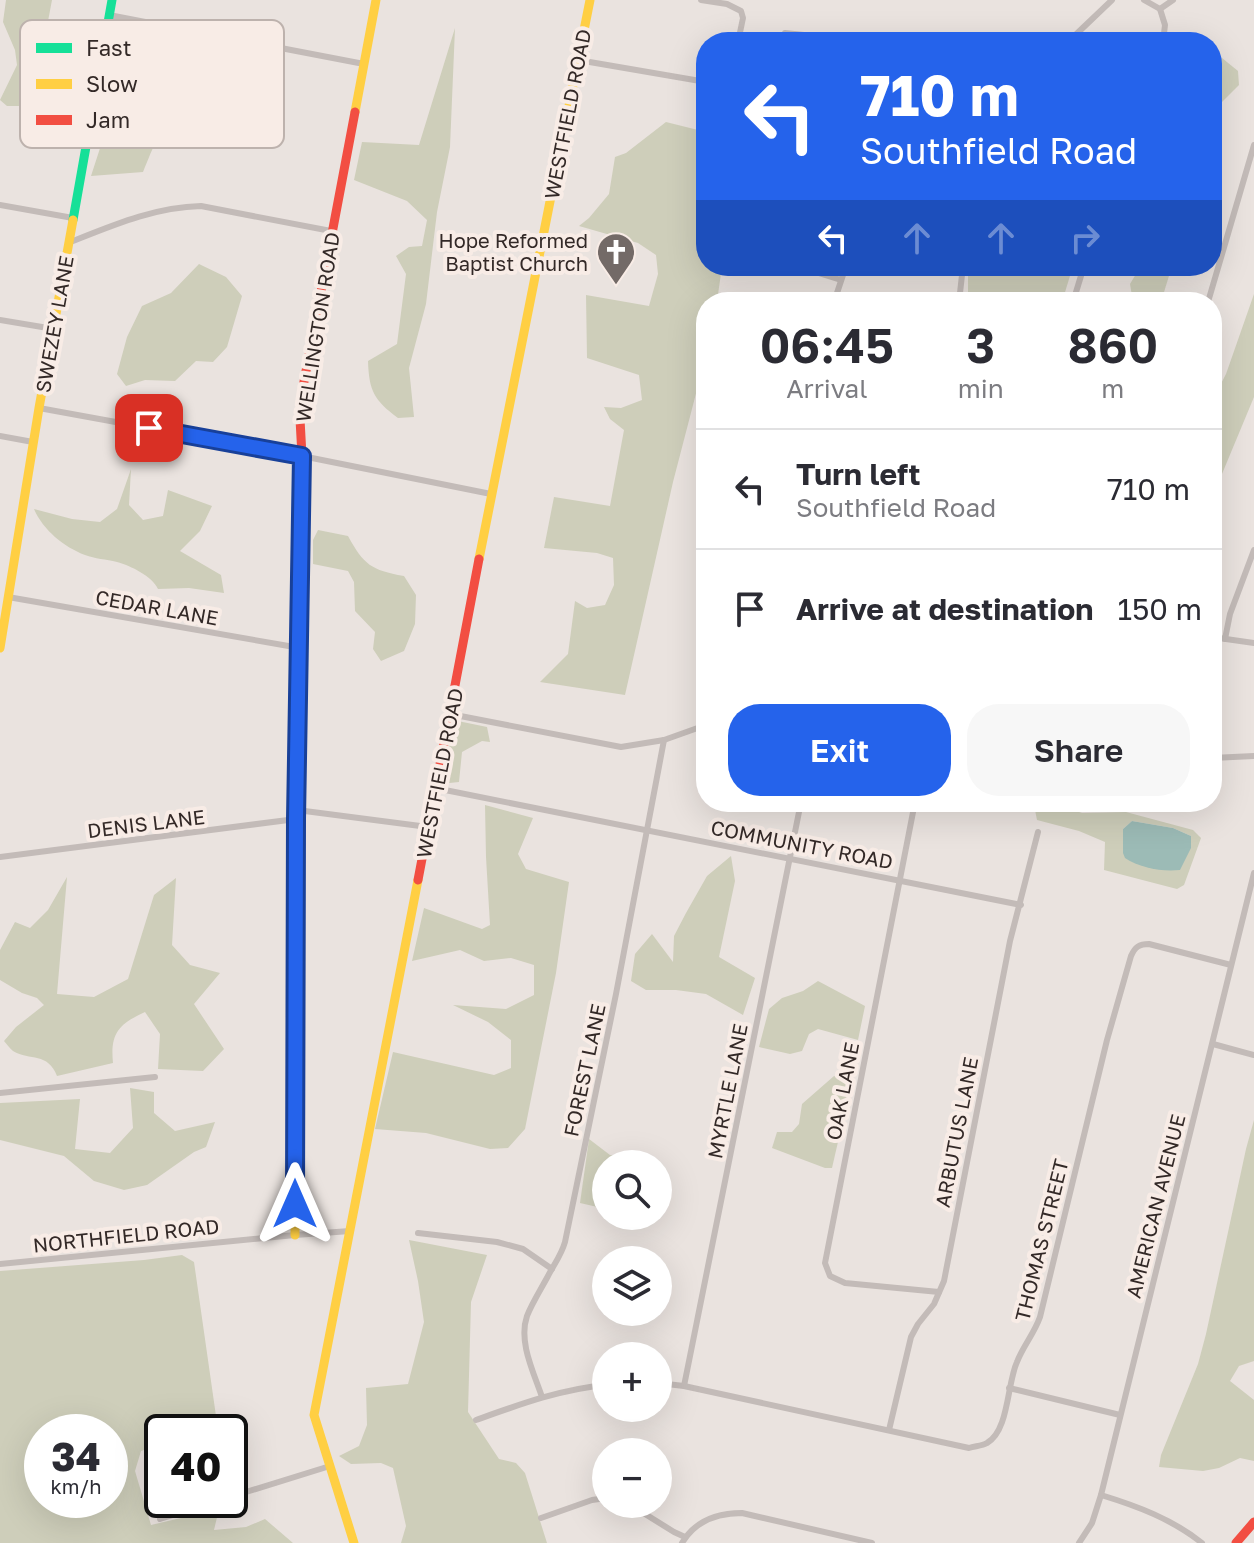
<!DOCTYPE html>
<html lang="en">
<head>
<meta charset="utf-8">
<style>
  body { margin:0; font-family:"Golos Text",sans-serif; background:#f7f7f7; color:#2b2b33; height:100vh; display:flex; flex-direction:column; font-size:30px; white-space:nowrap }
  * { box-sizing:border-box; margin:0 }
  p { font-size:26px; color:#7c7c81 }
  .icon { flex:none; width:44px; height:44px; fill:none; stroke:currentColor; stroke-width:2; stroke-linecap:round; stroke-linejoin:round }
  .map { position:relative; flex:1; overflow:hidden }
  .drawer { position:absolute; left:696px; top:292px; width:526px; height:520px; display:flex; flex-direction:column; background:#fff; border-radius:32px; box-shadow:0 8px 32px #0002 }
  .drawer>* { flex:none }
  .guide { position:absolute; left:696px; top:32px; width:526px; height:244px; border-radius:32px; box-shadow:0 8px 32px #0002; background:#2563eb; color:#fff; overflow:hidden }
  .buttons { position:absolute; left:592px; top:1150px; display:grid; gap:16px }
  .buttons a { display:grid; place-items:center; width:80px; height:80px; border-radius:50%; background:#fff; box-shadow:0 8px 32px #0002; font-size:40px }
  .speed { position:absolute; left:24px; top:1414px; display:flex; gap:16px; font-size:40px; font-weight:700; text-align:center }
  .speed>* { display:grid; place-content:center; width:104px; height:104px; border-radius:50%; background:#fff; box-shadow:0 8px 32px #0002; line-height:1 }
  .speed small { font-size:20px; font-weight:400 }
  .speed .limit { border:4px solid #111; border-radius:12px; background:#fff; color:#111 }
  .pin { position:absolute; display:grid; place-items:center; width:68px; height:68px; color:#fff; margin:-34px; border-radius:16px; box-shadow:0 4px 12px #0006 }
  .me { position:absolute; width:88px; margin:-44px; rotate:0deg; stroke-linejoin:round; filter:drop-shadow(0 0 6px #0008) }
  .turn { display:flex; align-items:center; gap:28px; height:168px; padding:0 32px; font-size:36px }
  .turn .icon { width:104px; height:104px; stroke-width:2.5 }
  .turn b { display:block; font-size:56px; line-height:68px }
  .lanes { display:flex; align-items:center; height:76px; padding:0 32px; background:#0003; justify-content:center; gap:40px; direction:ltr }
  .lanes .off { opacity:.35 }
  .eta { display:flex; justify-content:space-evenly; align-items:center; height:136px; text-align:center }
  .eta b { font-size:48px; font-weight:600; line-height:56px }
  .action { display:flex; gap:16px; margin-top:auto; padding:16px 32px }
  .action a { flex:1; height:92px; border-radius:32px; background:#2563eb; color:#fff; font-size:32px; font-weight:600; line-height:92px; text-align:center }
  .action a+a { background:#f7f7f7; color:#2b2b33 }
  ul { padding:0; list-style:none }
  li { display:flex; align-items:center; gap:24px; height:120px; padding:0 32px; border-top:2px solid #e1e1e2 }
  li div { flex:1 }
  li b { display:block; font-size:30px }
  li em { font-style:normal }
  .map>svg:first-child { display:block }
</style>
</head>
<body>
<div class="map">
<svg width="1254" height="1543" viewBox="0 0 1254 1543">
  <rect width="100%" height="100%" fill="#eae3df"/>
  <g fill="#ceceba" fill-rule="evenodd">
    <polygon points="6,0 52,0 32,106 7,106 0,100 17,65 15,50 3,22"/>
    <path d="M455,28L450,147L437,212L426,304L409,368L414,417L398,418C374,400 369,391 368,361L397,344L406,274L396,256L409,247L422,246L427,220L407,201L354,180L362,142L419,145Z"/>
    <path d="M202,44L222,53L204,89L222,103L219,127C212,124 203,119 195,117C162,111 154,148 143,172L91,176L102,142L137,148L168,106L108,90L122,66L157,75L176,78L185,69Z"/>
    <path d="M1222,58L1238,71L1239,85L1212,112C1212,92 1209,74 1222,58Z"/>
    <polygon points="666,122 706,132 706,266 722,266 717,302 706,302 706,355 673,482 625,695 540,682 568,654 575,601 587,608 605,605 614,585 613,558 597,553 544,548 554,497 610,506 624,430 610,419 604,407 621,408 642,400 639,375 587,358 586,295 649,306 658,274 656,255 638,243 579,226 589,218 609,194 615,157 626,153"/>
    <polygon points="199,264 226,277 242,296 227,347 213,362 196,361 175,381 145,380 126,386 117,374 127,337 142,306 171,293"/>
    <polygon points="972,266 1073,266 1062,302 968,302 968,276"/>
    <polygon points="1155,266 1172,266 1161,302 1133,302 1130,284 1139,269 1150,272"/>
    <polygon points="1254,294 1254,397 1212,498 1212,401 1226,374"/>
    <path d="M131,469L129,505L143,520L163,516L168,490L212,506L200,531L180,551L221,575L224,593L189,588L158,589C152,576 131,566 117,562C106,559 95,559 85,555C64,547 43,530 34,509L72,519L100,522L117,509Z"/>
    <path d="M318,530L348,536C364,565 371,570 404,576L416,595L415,624L404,651L381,661L373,649L375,632L355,611L354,582L348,571L313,564V540Z"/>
    <polygon points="453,720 487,727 490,742 482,741 462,752 459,782 440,784"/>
    <polygon points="485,805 533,818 518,854 526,869 569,882 556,973 525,1129 508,1148 490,1149 426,1133 375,1129 393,1052 494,1075 511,1068 511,1040 488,1022 453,1005 506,1009 534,995 534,965 511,958 484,961 460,950 412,961 424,908 482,929 490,925 486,857"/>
    <path d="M1034,805H1059L1082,813L1126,812L1193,830L1201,838L1184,885L1177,889L1104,870L1105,842L1079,831L1037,820ZM1132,821L1173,828L1191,836L1123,829Z"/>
    <polygon points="731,856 735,881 719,957 755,978 743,1015 706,994 676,990 646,990 631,981 635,954 652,934 673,962 674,936 686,913 707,876"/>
    <path d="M67,877L57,994L94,997L128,979L154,895L176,878L172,945L190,965L220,973L194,1004L224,1049L203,1071L158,1069L160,1034L145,1012C119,1024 110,1033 113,1063L57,1076C48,1052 30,1061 13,1051C9,1048 7,1044 4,1041L16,1027L44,1005L37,998L22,993L0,980V950L15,922L30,928L48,910Z"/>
    <polygon points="818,981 865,1006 858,1040 818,1029 809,1034 802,1051 790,1054 759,1047 769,1009 782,998 803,991"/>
    <polygon points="834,1076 847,1082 846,1107 832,1168 825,1168 772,1148 777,1132 792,1132 799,1124 802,1104"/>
    <polygon points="130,1088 154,1092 154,1113 175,1131 215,1122 206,1147 194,1152 147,1185 124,1190 94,1181 64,1156 0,1140 0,1103 80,1099 75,1149 110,1153 133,1128"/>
    <polygon points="1254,1120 1254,1361 1239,1366 1230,1381 1254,1400 1254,1461 1240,1458 1219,1468 1203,1471 1159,1467 1161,1455 1198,1364 1206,1334 1246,1149"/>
    <polygon points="589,1139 610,1155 653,1161 651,1164 606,1164 606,1209 580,1203"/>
    <polygon points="409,1240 487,1255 471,1302 468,1412 499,1459 516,1463 525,1473 547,1543 401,1543 406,1526 393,1468 381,1463 351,1464 339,1456 359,1446 367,1425 366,1388 408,1384 424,1322 418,1281"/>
    <path d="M182,1255L194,1262L217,1423L207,1430L201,1432H162V1444L141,1451L135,1471L151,1525L219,1509L214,1530L246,1527L265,1519L293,1543H0V1271L144,1260ZM42,1432H110V1500H42Z"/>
  </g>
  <path fill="#9cbbb6" d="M1132,821L1173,828L1191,836V848L1180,870C1162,872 1140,868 1125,858L1123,853V829Z"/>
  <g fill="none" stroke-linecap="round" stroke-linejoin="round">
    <g stroke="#c3bbb8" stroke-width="6">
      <polyline points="701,0 727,4 741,11 743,18 738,42"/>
      <polyline points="1144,0 1160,9 1165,25 1163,42"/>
      <polyline points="1160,9 1173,0"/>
      <polyline points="109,15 364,64"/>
      <polyline points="785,33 823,37 866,39 878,42"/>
      <polyline points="927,42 939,39 958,42"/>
      <polyline points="1068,42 1112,0"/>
      <polyline points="578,60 706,82"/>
      <polyline points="0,205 73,218"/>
      <path d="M68,243C111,226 154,207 201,206L331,231"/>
      <polyline points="796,266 841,280"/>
      <polyline points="834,302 846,266"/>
      <polyline points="959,302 963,266"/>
      <polyline points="1073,302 1084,266"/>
      <polyline points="1208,302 1254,145"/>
      <polyline points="0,320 54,329"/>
      <polyline points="39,408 302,456 491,494"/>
      <polyline points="0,436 33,442"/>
      <polyline points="702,578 706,579"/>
      <polyline points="8,597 300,648"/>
      <polyline points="706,605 701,636 706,661"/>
      <polyline points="1212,637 1254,643"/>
      <polyline points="1225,639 1230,614 1254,550"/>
      <polyline points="450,714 621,747 664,740 706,725"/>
      <polyline points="1212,758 1254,756"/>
      <polyline points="435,788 1021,905"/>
      <polyline points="915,802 825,1263 830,1276 845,1283 939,1292"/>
      <polyline points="297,810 428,827"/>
      <polyline points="0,857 296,819"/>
      <polyline points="1213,1044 1254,1055"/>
      <polyline points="0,1093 155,1077"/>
      <polyline points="418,1233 497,1242 523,1249 552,1269"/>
      <polyline points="0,1264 295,1235 350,1231"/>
      <path d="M658,1383L684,1386L969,1448C975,1446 982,1446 987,1443C1009,1431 1007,1383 1017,1362C1023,1346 1034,1334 1040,1317L1107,1040L1131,956C1135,947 1139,944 1149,944L1231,965"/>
      <polyline points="684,1386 801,802"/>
      <polyline points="1009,1388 1120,1415"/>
      <path d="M542,1397C534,1373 518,1342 527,1316C532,1303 541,1289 548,1276C554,1264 561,1256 565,1242L616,994L664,740"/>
      <path d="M476,1420C518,1405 561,1389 606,1385"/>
      <polyline points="889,1430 911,1337 918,1324 934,1304 944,1281 1010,941 1038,832"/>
      <path d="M1101,1495C1137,1506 1172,1519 1202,1543"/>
      <polyline points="230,1497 330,1466"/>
      <polyline points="629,1504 674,1532 685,1537"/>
      <polyline points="541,1518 592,1500 606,1498"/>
      <polyline points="160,1519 221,1500"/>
      <path d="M682,1543C695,1521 717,1513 742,1513L872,1543"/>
      <polyline points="1079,1543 1092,1523 1101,1495 1254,873"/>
    </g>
    <polyline stroke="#16e098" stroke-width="9" points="73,220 112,0"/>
    <g stroke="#ffcf43" stroke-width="9">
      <polyline points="355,112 376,0"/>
      <polyline points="479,559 590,0"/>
      <polyline points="0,648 39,408 73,220"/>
      <polyline points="295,1235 296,819 299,609"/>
      <polyline points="354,1543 314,1415 418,880"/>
    </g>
    <g stroke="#f24e42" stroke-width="9">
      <polyline points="299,609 302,456 300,419 303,387 355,112"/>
      <polyline points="418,880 479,559"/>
      <polyline points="1236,1543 1254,1522"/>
    </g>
  </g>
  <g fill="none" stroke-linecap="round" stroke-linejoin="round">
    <g stroke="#184099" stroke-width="20">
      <polyline id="route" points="149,428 302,456 296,819 295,1204"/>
    </g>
    <use href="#route" stroke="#2563eb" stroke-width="14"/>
  </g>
  <defs>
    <g id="church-pin" transform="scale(2)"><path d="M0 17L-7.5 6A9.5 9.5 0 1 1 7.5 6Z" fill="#736a67" stroke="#f8ece6"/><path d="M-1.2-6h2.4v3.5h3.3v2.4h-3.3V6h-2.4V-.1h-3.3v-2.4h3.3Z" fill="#fff"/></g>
  </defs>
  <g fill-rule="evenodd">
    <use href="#church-pin" x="616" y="252"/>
  </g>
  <g text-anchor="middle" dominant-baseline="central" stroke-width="8" stroke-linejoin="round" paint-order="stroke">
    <g font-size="20" fill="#332927" stroke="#f8ece6">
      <text transform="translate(567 114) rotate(-79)">WESTFIELD ROAD</text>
      <text transform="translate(54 324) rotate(-80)">SWEZEY LANE</text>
      <text transform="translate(317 327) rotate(-81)">WELLINGTON ROAD</text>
      <text transform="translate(157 607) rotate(10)">CEDAR LANE</text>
      <text transform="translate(439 773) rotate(-79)">WESTFIELD ROAD</text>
      <text transform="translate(146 823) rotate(-7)">DENIS LANE</text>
      <text transform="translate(802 844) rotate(11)">COMMUNITY ROAD</text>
      <text transform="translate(584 1070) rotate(-78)">FOREST LANE</text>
      <text transform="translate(727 1091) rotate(-79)">MYRTLE LANE</text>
      <text transform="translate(842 1091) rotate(-79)">OAK LANE</text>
      <text transform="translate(956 1132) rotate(-79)">ARBUTUS LANE</text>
      <text transform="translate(1155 1206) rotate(-76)">AMERICAN AVENUE</text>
      <text transform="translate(126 1235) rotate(-6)">NORTHFIELD ROAD</text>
      <text transform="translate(1041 1240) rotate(-76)">THOMAS STREET</text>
    </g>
    <g font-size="20" fill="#332927" stroke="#f8ece6" text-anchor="end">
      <text x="588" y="240">Hope Reformed<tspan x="588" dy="23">Baptist Church</tspan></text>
    </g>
  </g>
  <rect x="20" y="20" width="264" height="128" rx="12" fill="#f8ece6" stroke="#bdb2ad" stroke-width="2"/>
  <rect x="36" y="43" width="36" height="10" fill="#16e098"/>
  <rect x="36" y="79" width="36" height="10" fill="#ffcf43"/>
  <rect x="36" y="115" width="36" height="10" fill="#f24e42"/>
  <g font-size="22" fill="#332927">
    <text x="86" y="56">Fast</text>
    <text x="86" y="92">Slow</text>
    <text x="86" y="128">Jam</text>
  </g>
</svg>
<div class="buttons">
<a><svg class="icon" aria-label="search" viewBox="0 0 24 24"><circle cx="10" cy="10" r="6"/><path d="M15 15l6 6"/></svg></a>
<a><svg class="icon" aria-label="layers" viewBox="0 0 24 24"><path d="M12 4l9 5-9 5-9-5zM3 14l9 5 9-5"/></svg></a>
<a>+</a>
<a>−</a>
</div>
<div class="speed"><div>34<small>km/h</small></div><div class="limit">40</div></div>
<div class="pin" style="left:149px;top:428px;background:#d93025"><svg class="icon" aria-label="arrive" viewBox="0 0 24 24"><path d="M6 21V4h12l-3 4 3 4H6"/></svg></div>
<svg class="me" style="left:295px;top:1204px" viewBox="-20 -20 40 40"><path d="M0-17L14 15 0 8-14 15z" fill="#2563eb" stroke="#fff" stroke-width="4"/></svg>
<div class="guide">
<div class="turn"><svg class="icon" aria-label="left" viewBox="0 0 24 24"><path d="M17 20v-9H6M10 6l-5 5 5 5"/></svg><div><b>710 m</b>Southfield Road</div></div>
<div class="lanes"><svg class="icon" aria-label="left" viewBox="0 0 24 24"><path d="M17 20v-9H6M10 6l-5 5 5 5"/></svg><svg class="icon off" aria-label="ahead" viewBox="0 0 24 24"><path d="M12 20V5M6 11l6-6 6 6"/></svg><svg class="icon off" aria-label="ahead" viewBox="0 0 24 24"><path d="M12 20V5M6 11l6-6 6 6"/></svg><svg class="icon off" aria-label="right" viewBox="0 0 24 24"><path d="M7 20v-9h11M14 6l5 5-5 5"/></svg></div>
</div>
<section class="drawer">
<div class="eta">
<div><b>06:45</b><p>Arrival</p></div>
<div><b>3</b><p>min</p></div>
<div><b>860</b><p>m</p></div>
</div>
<ul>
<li><svg class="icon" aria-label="left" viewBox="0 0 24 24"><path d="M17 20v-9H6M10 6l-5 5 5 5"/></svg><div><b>Turn left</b><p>Southfield Road</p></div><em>710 m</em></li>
<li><svg class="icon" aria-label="arrive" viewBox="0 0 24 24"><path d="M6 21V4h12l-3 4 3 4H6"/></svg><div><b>Arrive at destination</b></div><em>150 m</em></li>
</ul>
<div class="action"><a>Exit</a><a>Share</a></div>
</section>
</div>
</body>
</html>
